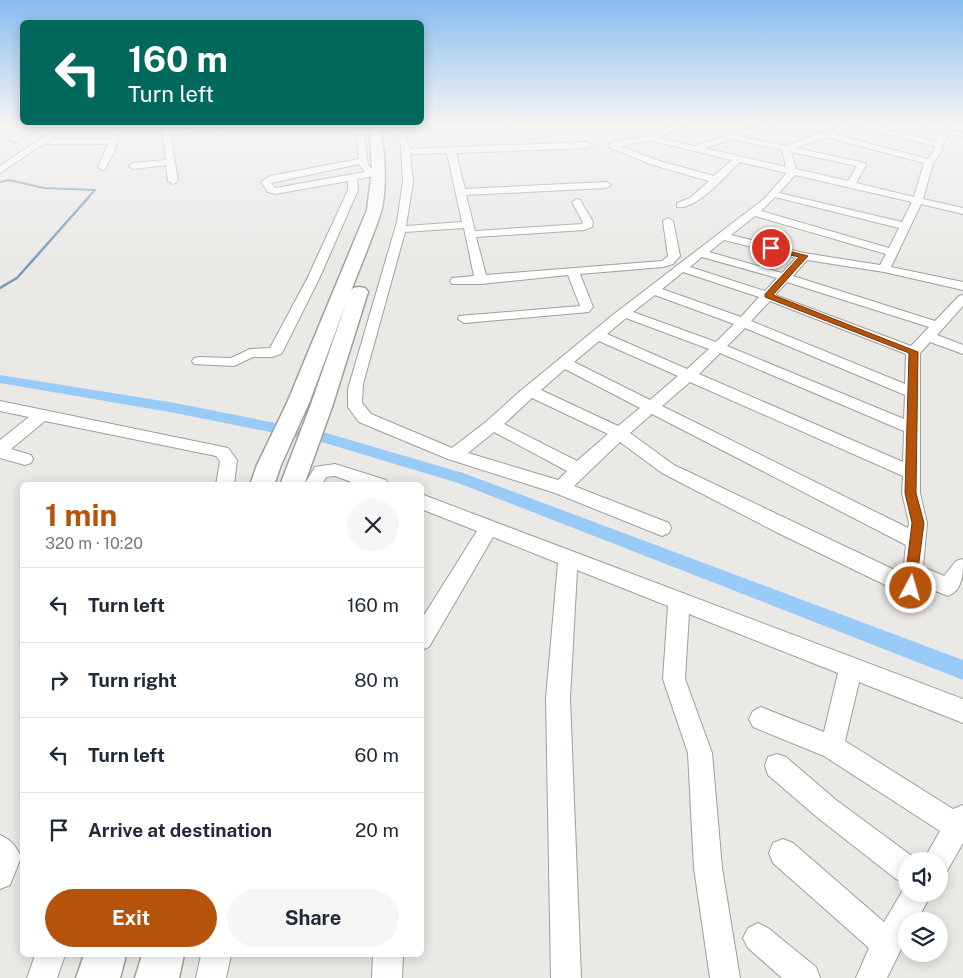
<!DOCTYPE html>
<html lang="en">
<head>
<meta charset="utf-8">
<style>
  body { margin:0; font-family:"Public Sans",sans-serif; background:#f6f6f7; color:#1f2937; height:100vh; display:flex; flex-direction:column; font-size:19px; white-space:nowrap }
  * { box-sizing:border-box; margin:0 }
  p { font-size:16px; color:#747a83 }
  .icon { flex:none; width:28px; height:28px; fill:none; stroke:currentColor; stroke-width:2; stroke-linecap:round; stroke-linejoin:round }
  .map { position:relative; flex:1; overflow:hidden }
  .drawer { position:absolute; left:20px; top:482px; width:404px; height:475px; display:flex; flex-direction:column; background:#fff; border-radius:8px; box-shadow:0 2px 12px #0003 }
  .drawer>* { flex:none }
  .hud { position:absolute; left:20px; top:20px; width:404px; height:105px; border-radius:8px; box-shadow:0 2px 12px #0003; background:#00695c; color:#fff; overflow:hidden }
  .buttons { position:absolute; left:898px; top:852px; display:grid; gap:10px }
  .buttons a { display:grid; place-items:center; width:50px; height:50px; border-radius:50%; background:#fff; box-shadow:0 2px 12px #0003; font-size:25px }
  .pin { position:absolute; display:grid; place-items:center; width:42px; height:42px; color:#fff; margin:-21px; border:2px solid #fff; border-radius:50%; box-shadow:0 1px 5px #0007 }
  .me { position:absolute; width:55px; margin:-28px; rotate:6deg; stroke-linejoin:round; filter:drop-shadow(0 0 4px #0008) }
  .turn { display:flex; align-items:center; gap:18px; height:105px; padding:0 25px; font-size:22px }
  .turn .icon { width:65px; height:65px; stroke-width:2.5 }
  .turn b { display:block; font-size:35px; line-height:42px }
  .round { display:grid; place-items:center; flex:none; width:52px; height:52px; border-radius:26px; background:#f6f6f7 }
  .headline { display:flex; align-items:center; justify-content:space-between; height:85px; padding:0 25px }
  h1 { font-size:30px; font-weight:700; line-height:38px; color:#b45309 }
  .primary-button { display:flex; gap:10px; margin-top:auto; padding:10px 25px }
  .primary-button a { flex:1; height:58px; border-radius:30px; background:#b45309; color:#fff; font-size:20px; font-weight:700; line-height:58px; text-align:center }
  .primary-button a+a { background:#f6f6f7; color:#1f2937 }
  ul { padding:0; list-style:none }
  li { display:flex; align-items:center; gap:15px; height:75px; padding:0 25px; border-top:1px solid #e0e1e3 }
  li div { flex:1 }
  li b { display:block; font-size:19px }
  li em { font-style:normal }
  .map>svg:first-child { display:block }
</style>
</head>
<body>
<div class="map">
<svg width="963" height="978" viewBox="0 0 963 978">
  <rect width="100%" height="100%" fill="#ebe9e6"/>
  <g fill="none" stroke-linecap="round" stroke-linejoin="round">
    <g stroke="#789bbb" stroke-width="2">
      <polyline points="0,125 2,124"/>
      <polyline points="0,182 9,180 44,188 95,190 86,200"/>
    </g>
    <polyline stroke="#789bbb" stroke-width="2.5" points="0,288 17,278 88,198"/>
    <polygon fill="#99cbf9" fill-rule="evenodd" points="0,375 175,403 326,433 463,473 963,660 963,680 458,483 325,443 175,413 0,383"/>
    <g stroke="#a09e9b" stroke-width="2">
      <g id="minor">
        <polygon points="33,124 43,124 15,142 8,140"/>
        <polygon points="62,124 71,124 50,139 110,139 114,124 122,124 114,152 105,169 102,170 98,167 108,144 43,144 0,173 0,166"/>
        <polygon points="161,124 169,124 170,131 222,124 245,124 241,126 171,136 178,181 173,184 168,181 166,165 133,169 129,166 133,163 166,160"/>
        <path d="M355,124H363L368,165L377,174L375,176L357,179L358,190L319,279L283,351L281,354L272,357H253L234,366L194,364L192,361L194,358L199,357L231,358L250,349L270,348L307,279L348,190V181L275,194L268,192L261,182L270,176L359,159ZM359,164L365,172L275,188L271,183Z"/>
        <path d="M393,124H401L410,149L588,142L592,145L588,148L456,153L465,189L606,182L611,185L606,188L466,195L475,231L582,224L583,222L572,202L577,199L580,200L593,222L592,227L584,230L476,237L486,275L662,261L668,256L663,221L668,218L673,221L680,256L673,264L663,267L580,274L593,307L589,312L464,323L458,319L459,316L580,306L568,275L481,284H452L450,281L452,278L474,276L464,228L405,232L363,384L362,403L371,414L452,448L487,421L518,393L614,314L764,199L787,173L740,162C727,174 696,211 677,207V203L690,198L709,181L650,164L609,147V143L647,136L677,124H689L658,138L694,146L766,124H779L742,137L786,146L845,124H866L936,142L940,131L917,124H931L963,133V137L947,133L941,153L933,163L923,199L963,208V214L921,204L891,267L963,282V290L884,272L807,260L793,276L935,321L959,296L963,295V306L937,335L963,345V354L930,342L920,353V493L927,523L923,567L944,576L956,561L963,559C963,574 963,590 948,596L921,585L918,594L911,597L904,594L780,534L662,473L620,442L574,486L669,523L671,528L669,533L662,536L555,493L448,459L359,422L348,407V389L397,222L403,182L401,146ZM855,126L935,146L933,152L927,159L834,134ZM826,137L924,163L914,197L856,183L866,165L865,163L796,148ZM733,139L782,150L786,167L704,148ZM649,140L732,160L714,176L656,160L621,146ZM791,152L857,166L848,181L796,169ZM447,153L462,222L406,226L413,182L410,154ZM795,175L912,202L902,222L779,193ZM775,197L899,228L889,248L761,211ZM755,216L886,254L880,265L804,253L731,235ZM724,240L796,258L782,273L709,252ZM702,257L777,278L765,291L690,267ZM683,272L759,297L741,317L662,289ZM787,282L929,327L911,346L775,295ZM655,295L734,324L716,342L633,312ZM770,301L906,354L905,384L751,321ZM626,318L709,349L687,369L607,334ZM745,328L905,395L904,419L727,346ZM599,341L678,376L650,400L574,362ZM720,353L904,431L903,462L699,374ZM565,369L640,408L618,426L541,390ZM690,382L903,476L902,493L909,523L908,528L662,406ZM532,398L608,434L577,461L504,424ZM652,414L906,545L903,574L674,465L630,433ZM494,432L567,471L558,480L468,453Z"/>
        <polygon points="0,401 228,448 237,460 234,485 216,485 220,461 216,456 45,421 11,449 31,455 33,459 31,463 25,465 0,458 0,440 29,417 0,411"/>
        <polygon points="335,464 386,480 389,485 360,485 335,476 326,477 322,485 304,485 315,467"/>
        <polygon points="421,494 963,699 963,723 859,682 845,741 953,809 963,805 963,843 947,871 939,874 939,861 923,861 940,831 824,756 753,727 749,719 753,711 761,707 824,732 838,673 689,614 685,679 712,753 722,868 740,978 710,978 694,868 688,753 663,679 668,606 577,570 570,698 581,978 551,978 546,698 558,563 493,537 429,647 421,650 421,620 477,531 421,509"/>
        <polygon points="777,754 786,757 836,800 916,859 917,861 906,861 906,883 896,879 818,818 768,775 765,766 768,757"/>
        <path d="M0,835C11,840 16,846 21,857L10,885L0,889Z"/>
        <polygon points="783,839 793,843 884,922 906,885 906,894 931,894 917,921 906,921 906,939 887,978 856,978 869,948 773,863 769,853 773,843"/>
        <polygon points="758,923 768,928 816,967 820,978 782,978 748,948 743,938 748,928"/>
        <polygon points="35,955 65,955 57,978 27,978"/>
        <polygon points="201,955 231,955 226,978 196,978"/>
        <polygon points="373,955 403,955 402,978 372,978"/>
      </g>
    </g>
    <g stroke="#a09e9b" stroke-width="3">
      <g id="highway">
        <path d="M367,124H378C386,145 387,190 381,212C372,239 361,265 351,291L353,288L359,287L365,288L368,292L332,407L304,485H280L310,407L347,301L309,403L281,465L274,485H250L257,465L287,403L367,210L372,171L370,135Z"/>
        <polygon points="84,955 126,955 120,978 76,978"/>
        <polygon points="142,955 184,955 179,978 135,978"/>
      </g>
    </g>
    <use href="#minor" fill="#fff" fill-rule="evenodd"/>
    <use href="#highway" fill="#fff" fill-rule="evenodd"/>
  </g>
  <linearGradient id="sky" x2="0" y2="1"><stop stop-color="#88bdef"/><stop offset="0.48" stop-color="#f6f5f4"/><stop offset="1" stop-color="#f6f5f4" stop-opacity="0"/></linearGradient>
  <rect width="963" height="261" fill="url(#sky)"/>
  <polygon fill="#b45309" stroke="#753606" points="769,246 808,256 773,295 918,352 916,493 924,523 915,592 911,594 906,592 904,588 912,523 905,493 909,353 765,297 765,294 799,257 769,250"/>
</svg>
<div class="buttons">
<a><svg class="icon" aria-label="sound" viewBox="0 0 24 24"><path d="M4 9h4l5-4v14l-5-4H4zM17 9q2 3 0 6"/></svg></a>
<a><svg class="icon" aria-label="layers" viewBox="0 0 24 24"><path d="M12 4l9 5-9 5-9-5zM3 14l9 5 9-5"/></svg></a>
</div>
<div class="pin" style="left:771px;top:248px;background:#d93025"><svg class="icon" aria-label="arrive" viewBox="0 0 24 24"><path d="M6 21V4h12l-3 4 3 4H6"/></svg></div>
<svg class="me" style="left:911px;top:588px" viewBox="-20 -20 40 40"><circle r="17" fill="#b45309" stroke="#fff" stroke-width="3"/><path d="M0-11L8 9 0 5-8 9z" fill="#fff"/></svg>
<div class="hud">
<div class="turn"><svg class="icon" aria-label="left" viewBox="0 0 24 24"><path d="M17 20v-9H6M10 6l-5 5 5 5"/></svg><div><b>160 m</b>Turn left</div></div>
</div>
<section class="drawer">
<div class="headline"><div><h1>1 min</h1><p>320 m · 10:20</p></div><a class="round"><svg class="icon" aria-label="close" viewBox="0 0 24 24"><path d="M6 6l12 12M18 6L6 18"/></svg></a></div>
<ul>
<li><svg class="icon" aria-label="left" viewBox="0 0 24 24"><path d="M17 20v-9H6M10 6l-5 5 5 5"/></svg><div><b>Turn left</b></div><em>160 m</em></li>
<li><svg class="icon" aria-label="right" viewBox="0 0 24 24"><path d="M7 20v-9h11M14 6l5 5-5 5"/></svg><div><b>Turn right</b></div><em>80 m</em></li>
<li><svg class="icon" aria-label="left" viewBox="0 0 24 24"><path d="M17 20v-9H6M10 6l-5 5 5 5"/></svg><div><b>Turn left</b></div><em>60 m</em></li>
<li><svg class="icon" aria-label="arrive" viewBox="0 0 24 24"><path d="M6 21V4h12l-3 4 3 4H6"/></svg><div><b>Arrive at destination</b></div><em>20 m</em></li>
</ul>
<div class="primary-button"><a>Exit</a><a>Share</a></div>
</section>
</div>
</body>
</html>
